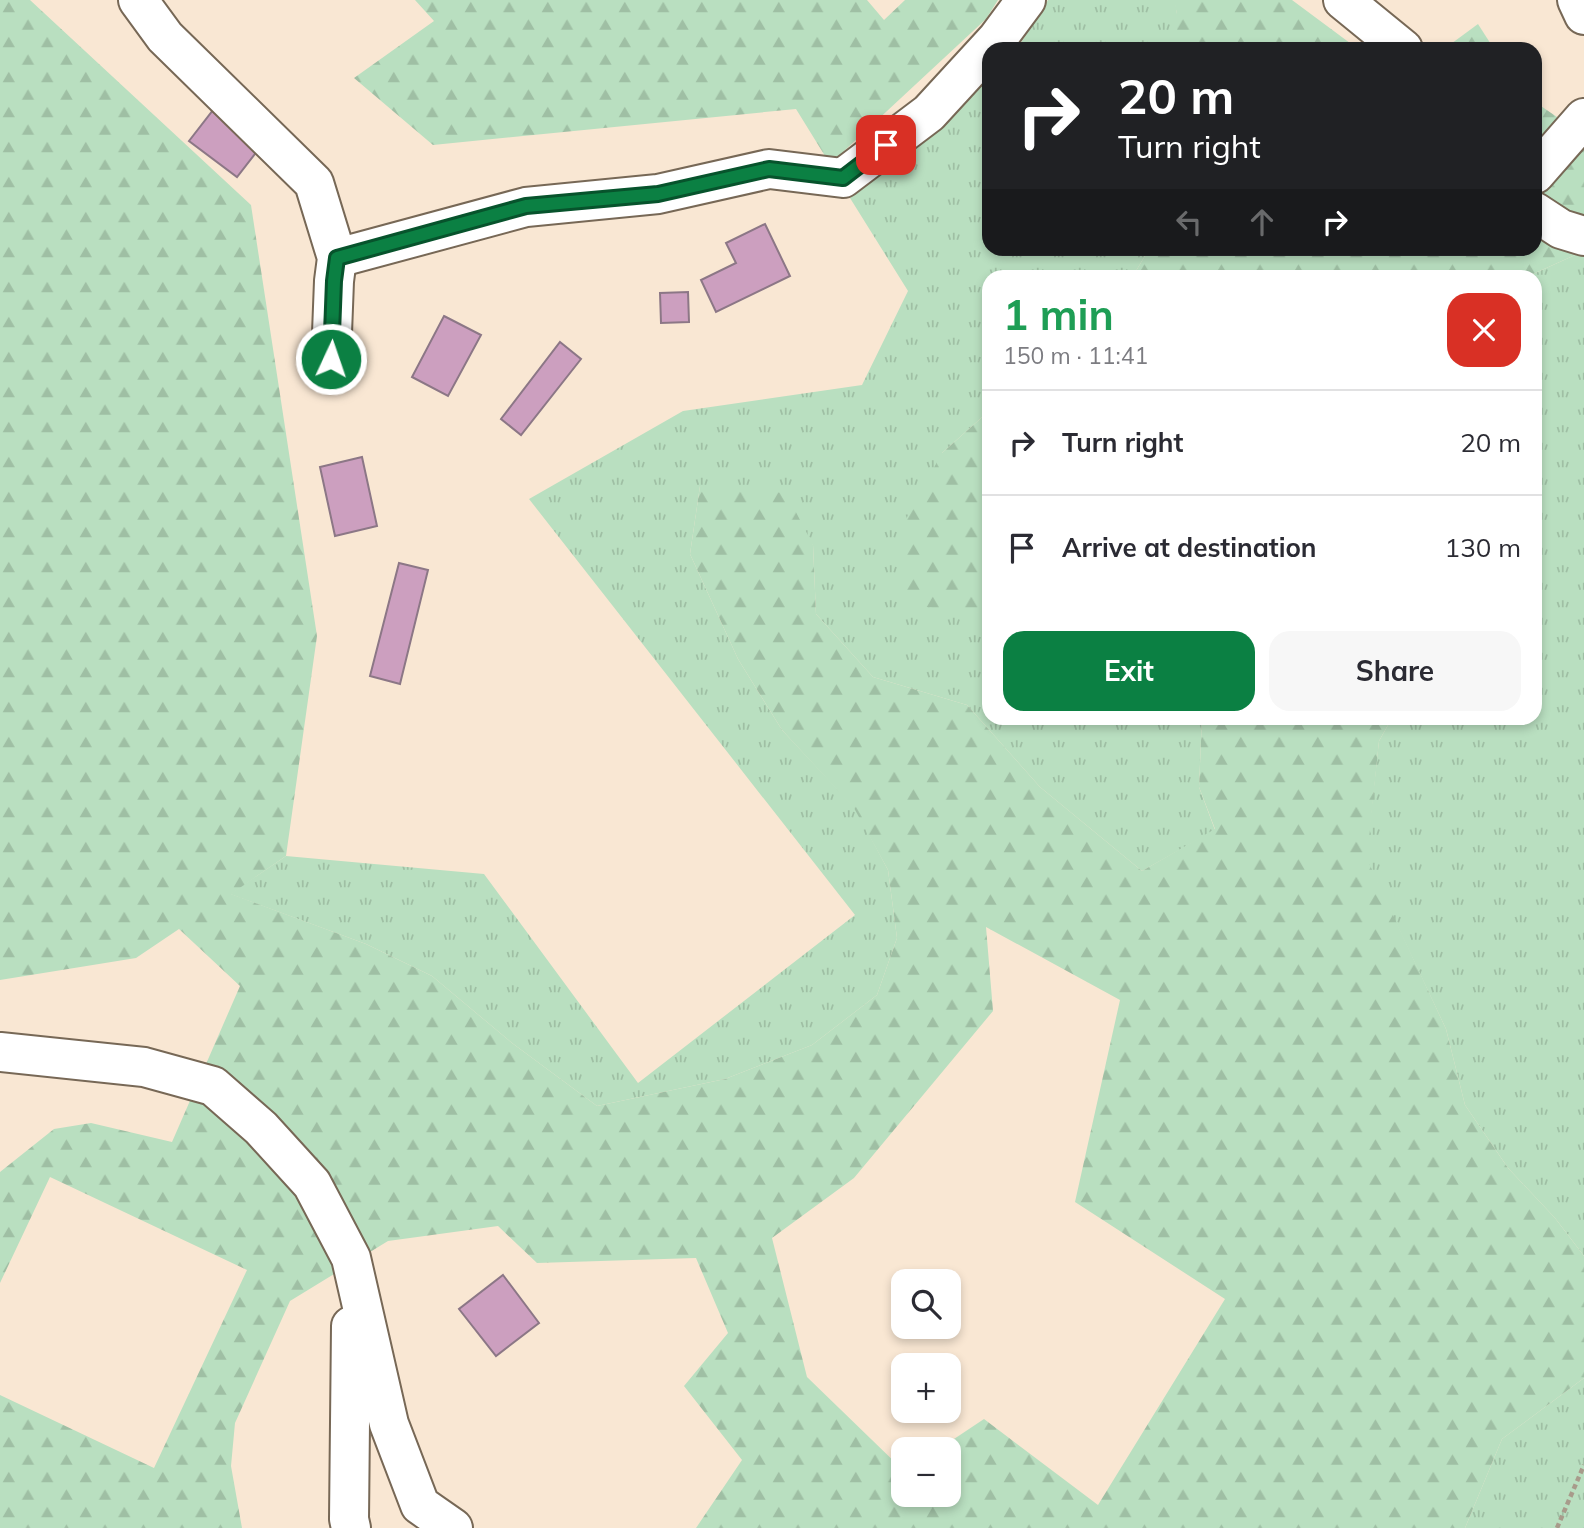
<!DOCTYPE html>
<html lang="en">
<head>
<meta charset="utf-8">
<style>
  body { margin:0; font-family:Mulish,sans-serif; background:#f7f7f7; color:#2b2b33; height:100vh; display:flex; flex-direction:column; font-size:26px; white-space:nowrap }
  * { box-sizing:border-box; margin:0 }
  p { font-size:23px; color:#7c7c81 }
  .icon { flex:none; width:38px; height:38px; fill:none; stroke:currentColor; stroke-width:2; stroke-linecap:round; stroke-linejoin:round }
  .map { position:relative; flex:1; overflow:hidden }
  .drawer { position:absolute; left:982px; top:270px; width:560px; height:455px; display:flex; flex-direction:column; background:#fff; border-radius:21px; box-shadow:0 4px 10px #0003 }
  .drawer>* { flex:none }
  .top-card { position:absolute; left:982px; top:42px; width:560px; height:214px; border-radius:21px; box-shadow:0 4px 10px #0003; background:#202124; color:#fff; overflow:hidden }
  .fabs { position:absolute; left:891px; top:1269px; display:grid; gap:14px }
  .fabs a { display:grid; place-items:center; width:70px; height:70px; border-radius:14px; background:#fff; box-shadow:0 4px 10px #0003; font-size:35px }
  .pin { position:absolute; display:grid; place-items:center; width:60px; height:60px; color:#fff; margin:-30px; border-radius:14px; box-shadow:0 4px 10px #0006 }
  .me { position:absolute; width:77px; margin:-38px; rotate:3deg; stroke-linejoin:round; filter:drop-shadow(0 0 5px #0008) }
  .turn { display:flex; align-items:center; gap:24px; height:147px; padding:0 21px; font-size:32px }
  .turn .icon { width:91px; height:91px; stroke-width:2.5 }
  .turn b { display:block; font-size:49px; line-height:60px }
  .lanes { display:flex; align-items:center; height:66px; padding:0 21px; background:#0003; justify-content:center; gap:35px; direction:ltr }
  .lanes .off { opacity:.35 }
  .round { display:grid; place-items:center; flex:none; width:74px; height:74px; border-radius:21px; background:#f7f7f7 }
  .head { display:flex; align-items:center; justify-content:space-between; height:119px; padding:0 21px }
  h1 { font-size:42px; font-weight:700; line-height:52px; color:#1e9e55 }
  .button { display:flex; gap:14px; margin-top:auto; padding:14px 21px }
  .button a { flex:1; height:80px; border-radius:21px; background:#0b8043; color:#fff; font-size:28px; font-weight:700; line-height:80px; text-align:center }
  .button a+a { background:#f7f7f7; color:#2b2b33 }
  ul { padding:0; list-style:none }
  li { display:flex; align-items:center; gap:21px; height:105px; padding:0 21px; border-top:2px solid #e1e1e2 }
  li div { flex:1 }
  li b { display:block; font-size:26px }
  li em { font-style:normal }
  .map>svg:first-child { display:block }
</style>
</head>
<body>
<div class="map">
<svg width="1584" height="1528" viewBox="0 0 1584 1528">
  <defs>
    <pattern id="grass-tufts" width="24" height="20" patternUnits="userSpaceOnUse" patternTransform="scale(1.75)"><rect width="24" height="20" fill="#b9dfc0"/><path d="M3 7l-1-3M5 7V3M7 7l1-3M15 17l-1-3M17 17v-4M19 17l1-3" fill="none" stroke="#9fbfa4"/></pattern>
    <pattern id="forest-firs" width="22" height="20" patternUnits="userSpaceOnUse" patternTransform="scale(1.75)"><rect width="22" height="20" fill="#b9dfc0"/><path d="M5 1l3.5 6h-7zM16 11l3.5 6h-7z" fill="#9fbfa4"/></pattern>
  </defs>
  <rect width="100%" height="100%" fill="#f9e7d3"/>
  <g fill="url(#grass-tufts)">
    <polygon points="1048,0 1175,0 1177,14 1177,49 1017,49"/>
    <polygon points="989,78 989,248 1149,249 1133,276 989,276 989,411 942,453 977,613 989,602 989,718 1202,718 1199,787 1215,830 1142,871 1040,787 967,705 873,677 816,614 813,545 700,486 690,554 738,659 782,730 855,808 888,870 897,938 877,995 812,1045 725,1079 597,1106 512,1043 432,976 366,944 230,894 286,856 484,874 638,1083 855,915 529,499 683,411 862,385 908,291 850,198"/>
    <polygon points="1584,251 1584,1256 1555,1218 1508,1168 1465,1105 1446,1029 1366,859 1379,741 1392,718 1535,718 1535,276 1532,276 1533,274"/>
    <polygon points="1584,1378 1584,1528 1465,1528 1502,1439"/>
  </g>
  <g fill="url(#forest-firs)" fill-rule="evenodd">
    <path d="M0,0H30L251,205L317,636L286,856L231,894L366,944L432,976L512,1043L597,1106L725,1079L812,1045L877,995L897,938L888,870L854,808L782,730L738,659L690,554L700,486L786,493L813,545L816,614L873,677L967,705L1040,787L1142,871L1215,829L1199,787L1202,718H1392L1379,741L1367,859L1446,1029L1465,1105L1508,1168L1555,1218L1584,1256V1378L1502,1439L1465,1528H696L742,1460L684,1386L728,1333L696,1258L537,1263L498,1226L388,1241L290,1301L235,1423L231,1466L242,1528H0V1395L154,1468L247,1270L50,1177L0,1283V1172L54,1129L91,1123L172,1142L240,986L179,929L136,958L0,980ZM986,927L1120,1000L1075,1202L1225,1299L1098,1505L984,1419L939,1449H948V1494H903V1470L807,1377L772,1238L854,1178L993,1011Z"/>
    <polygon points="415,0 867,0 884,20 905,0 998,0 986,19 830,164 796,109 433,145 354,78 434,21"/>
    <polygon points="1174,0 1292,0 1358,49 1177,49 1177,14"/>
    <polygon points="1478,24 1494,49 1444,49"/>
    <polygon points="1535,102 1579,132 1584,139 1584,251 1533,274 1532,276 1133,276 1149,249 1535,248"/>
    <polygon points="989,411 989,602 978,613 899,604 906,519 942,453"/>
  </g>
  <g fill="#cc9fbf" stroke="#8c7786" stroke-width="2">
    <polygon points="217,105 265,141 237,177 189,141"/>
    <polygon points="765,224 790,276 716,312 701,280 736,263 726,243"/>
    <polygon points="688,292 689,322 661,323 660,293"/>
    <polygon points="444,316 481,335 448,396 412,377"/>
    <polygon points="560,342 581,359 521,435 501,419"/>
    <polygon points="362,457 377,526 335,536 320,467"/>
    <polygon points="399,563 428,570 400,684 370,676"/>
    <polygon points="503,1275 539,1323 496,1356 459,1309"/>
  </g>
  <g fill="none" stroke-linecap="round" stroke-linejoin="round">
    <g stroke="#776856" stroke-width="42">
      <g id="minor">
        <polyline points="138,0 165,37 314,183 337,258 334,281 331,359"/>
        <polyline points="1343,0 1403,49"/>
        <polyline points="1577,0 1584,15"/>
        <polyline points="1535,174 1584,118"/>
        <polyline points="1535,212 1561,229 1584,236"/>
        <polyline points="337,258 526,207 658,194 769,169 843,178 929,113 997,39 1026,0"/>
        <polyline points="0,1052 144,1067 213,1086 261,1128 312,1184 351,1258 389,1424 420,1505 453,1528"/>
        <polyline points="351,1326 349,1519 351,1528"/>
      </g>
    </g>
    <polyline stroke="#a89b8b" stroke-width="4.5" stroke-dasharray="5 3.5" stroke-linecap="butt" points="1557,1528 1584,1465"/>
    <use href="#minor" stroke="#fff" stroke-width="38"/>
  </g>
  <g fill="none" stroke-linecap="round" stroke-linejoin="round">
    <g stroke="#07532c" stroke-width="18">
      <polyline id="route" points="331,359 334,281 337,258 526,206 658,194 769,169 843,178 886,145"/>
    </g>
    <use href="#route" stroke="#0b8043" stroke-width="12"/>
  </g>
</svg>
<div class="fabs">
<a><svg class="icon" aria-label="search" viewBox="0 0 24 24"><circle cx="10" cy="10" r="6"/><path d="M15 15l6 6"/></svg></a>
<a>+</a>
<a>−</a>
</div>
<div class="pin" style="left:886px;top:145px;background:#d93025"><svg class="icon" aria-label="arrive" viewBox="0 0 24 24"><path d="M6 21V4h12l-3 4 3 4H6"/></svg></div>
<svg class="me" style="left:331px;top:359px" viewBox="-20 -20 40 40"><circle r="17" fill="#0b8043" stroke="#fff" stroke-width="3"/><path d="M0-11L8 9 0 5-8 9z" fill="#fff"/></svg>
<div class="top-card">
<div class="turn"><svg class="icon" aria-label="right" viewBox="0 0 24 24"><path d="M7 20v-9h11M14 6l5 5-5 5"/></svg><div><b>20 m</b>Turn right</div></div>
<div class="lanes"><svg class="icon off" aria-label="left" viewBox="0 0 24 24"><path d="M17 20v-9H6M10 6l-5 5 5 5"/></svg><svg class="icon off" aria-label="ahead" viewBox="0 0 24 24"><path d="M12 20V5M6 11l6-6 6 6"/></svg><svg class="icon" aria-label="right" viewBox="0 0 24 24"><path d="M7 20v-9h11M14 6l5 5-5 5"/></svg></div>
</div>
<section class="drawer">
<div class="head"><div><h1>1 min</h1><p>150 m · 11:41</p></div><a class="round" style="background:#d93025;color:#fff"><svg class="icon" aria-label="close" viewBox="0 0 24 24"><path d="M6 6l12 12M18 6L6 18"/></svg></a></div>
<ul>
<li><svg class="icon" aria-label="right" viewBox="0 0 24 24"><path d="M7 20v-9h11M14 6l5 5-5 5"/></svg><div><b>Turn right</b></div><em>20 m</em></li>
<li><svg class="icon" aria-label="arrive" viewBox="0 0 24 24"><path d="M6 21V4h12l-3 4 3 4H6"/></svg><div><b>Arrive at destination</b></div><em>130 m</em></li>
</ul>
<div class="button"><a>Exit</a><a>Share</a></div>
</section>
</div>
</body>
</html>
